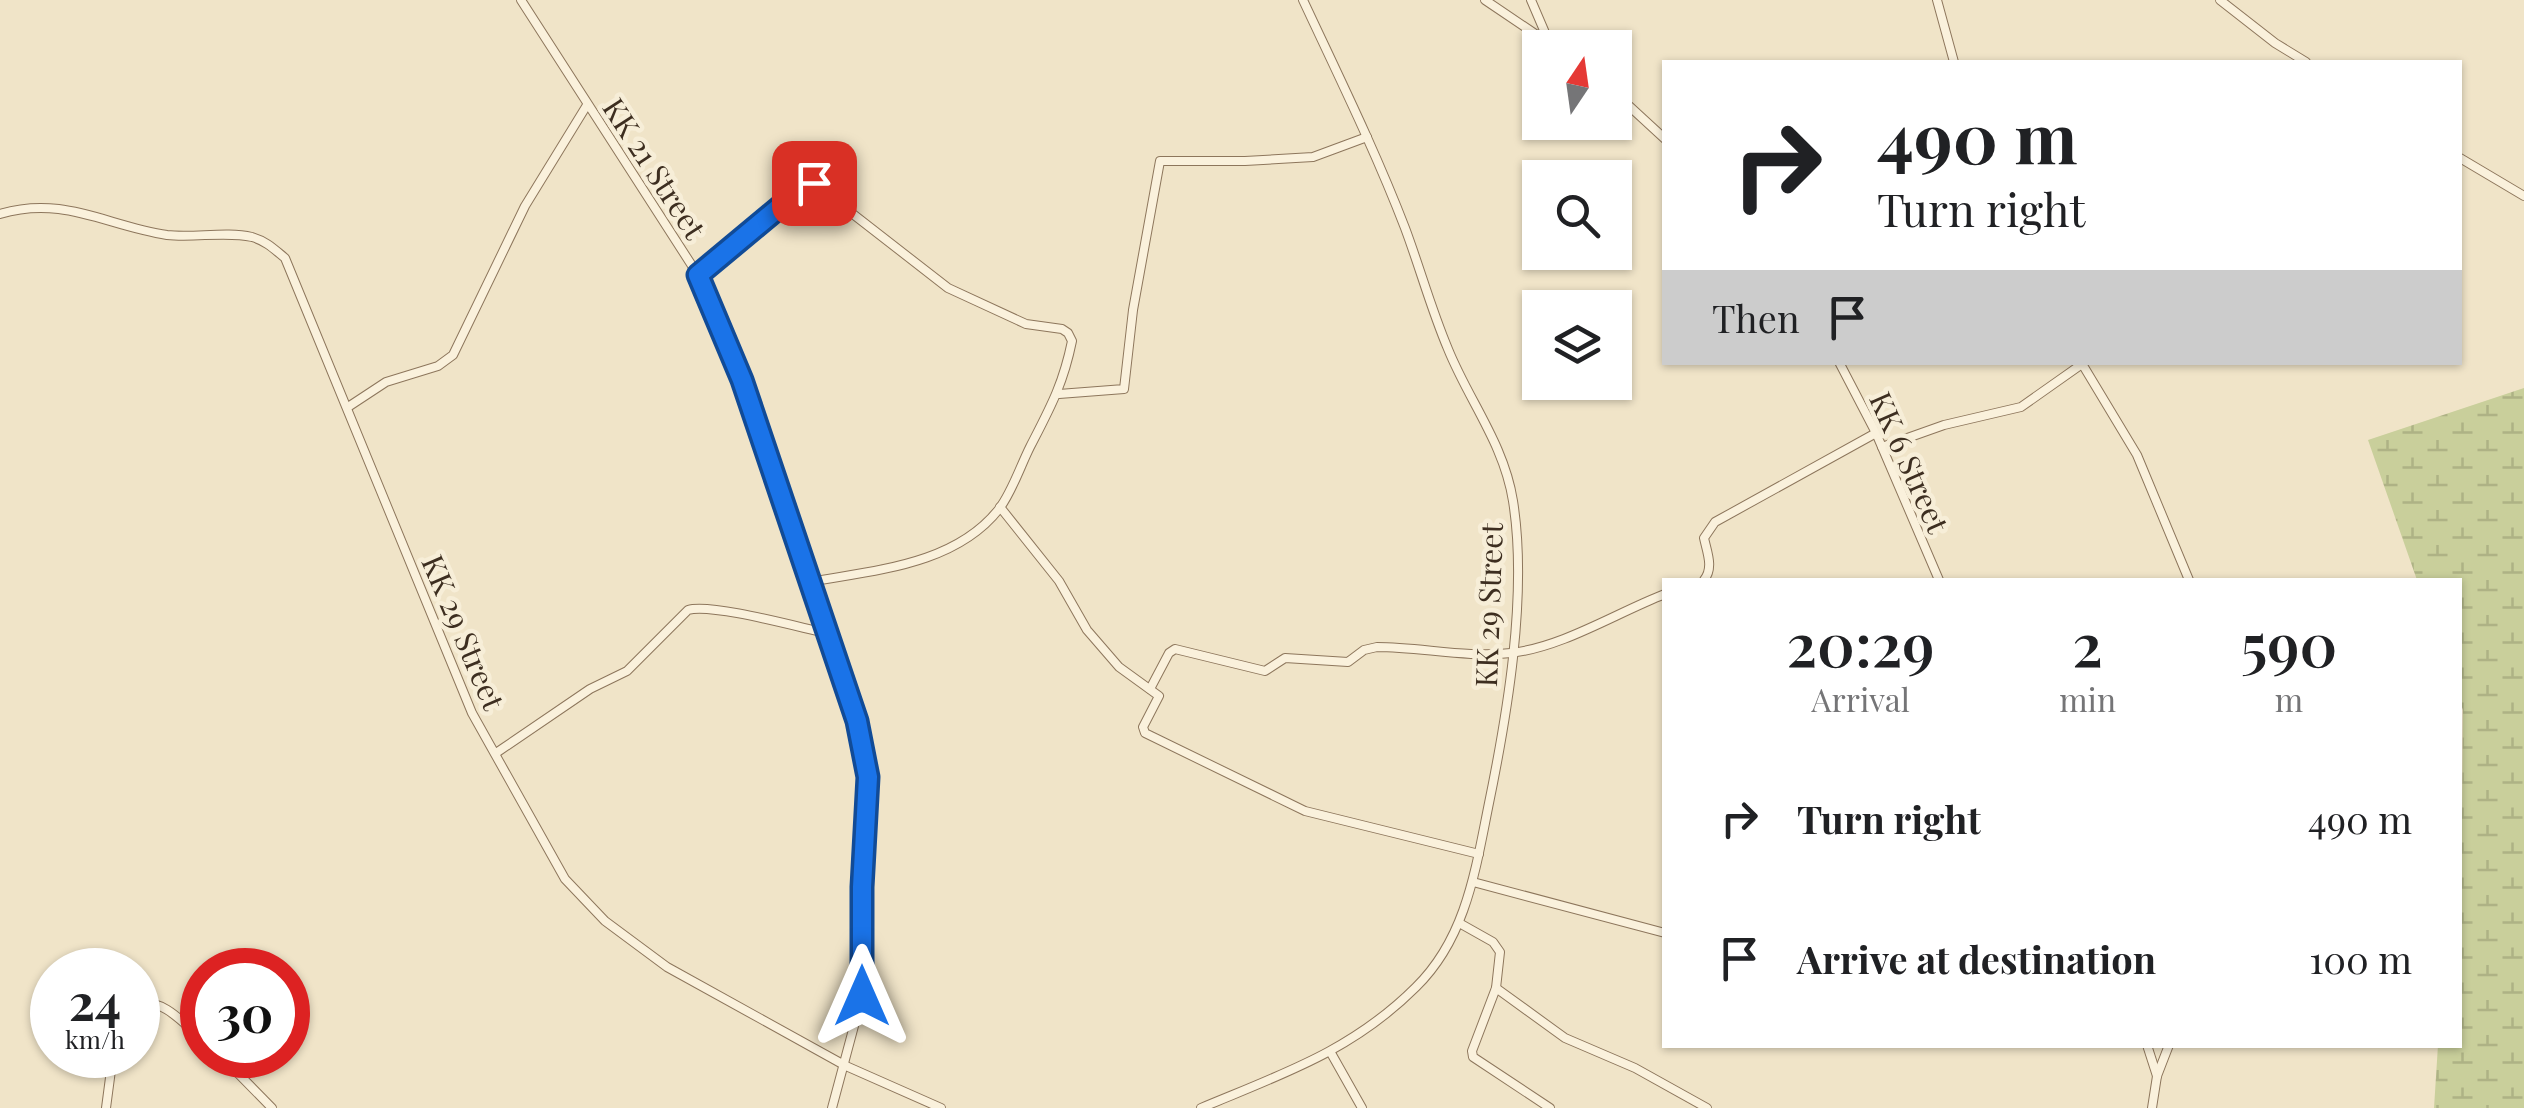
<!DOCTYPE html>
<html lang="en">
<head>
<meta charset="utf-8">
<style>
  body { margin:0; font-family:"Playfair Display",serif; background:#f6f6f6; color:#202124; height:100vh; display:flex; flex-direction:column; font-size:38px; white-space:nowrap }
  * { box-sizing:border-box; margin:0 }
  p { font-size:32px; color:#757577 }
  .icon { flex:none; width:55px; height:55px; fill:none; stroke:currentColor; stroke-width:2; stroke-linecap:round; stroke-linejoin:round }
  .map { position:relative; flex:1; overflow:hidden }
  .panel { position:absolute; left:1662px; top:578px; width:800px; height:470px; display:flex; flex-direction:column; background:#fff; border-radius:0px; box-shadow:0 2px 8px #0004 }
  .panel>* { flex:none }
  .guide { position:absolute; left:1662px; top:60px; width:800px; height:305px; border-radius:0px; box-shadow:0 2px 8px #0004; background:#fff; color:#202124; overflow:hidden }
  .needle { width:65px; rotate:13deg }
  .controls { position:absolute; left:1522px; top:30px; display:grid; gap:20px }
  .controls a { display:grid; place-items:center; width:110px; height:110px; border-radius:0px; background:#fff; box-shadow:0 2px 8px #0004; font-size:50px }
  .speed { position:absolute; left:30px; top:948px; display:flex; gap:20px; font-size:50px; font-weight:700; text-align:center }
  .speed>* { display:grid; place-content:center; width:130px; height:130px; border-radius:50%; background:#fff; box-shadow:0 2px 8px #0004; line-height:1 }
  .speed small { font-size:25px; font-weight:400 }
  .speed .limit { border:15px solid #d22; background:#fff; color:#111 }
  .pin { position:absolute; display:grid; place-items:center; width:85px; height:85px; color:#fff; margin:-42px; border-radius:20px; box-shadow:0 5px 15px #0006 }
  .me { position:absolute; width:110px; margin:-55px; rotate:0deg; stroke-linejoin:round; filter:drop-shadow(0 0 8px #0008) }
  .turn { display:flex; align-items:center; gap:35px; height:210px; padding:0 50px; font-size:45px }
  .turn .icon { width:130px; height:130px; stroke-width:2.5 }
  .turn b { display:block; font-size:70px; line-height:85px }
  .then { display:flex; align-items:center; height:95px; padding:0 50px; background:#0003; gap:20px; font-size:38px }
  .eta { display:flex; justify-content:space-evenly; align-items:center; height:170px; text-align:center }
  .eta b { font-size:60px; font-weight:600; line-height:70px }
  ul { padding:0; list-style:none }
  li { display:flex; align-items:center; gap:30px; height:140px; padding:0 50px }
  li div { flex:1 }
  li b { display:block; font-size:38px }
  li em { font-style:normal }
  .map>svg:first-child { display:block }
</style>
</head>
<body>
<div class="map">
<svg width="2524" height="1108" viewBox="0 0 2524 1108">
  <defs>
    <pattern id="wetland-marsh" width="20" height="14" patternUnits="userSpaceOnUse" patternTransform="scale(2.5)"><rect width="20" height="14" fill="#c9cf9b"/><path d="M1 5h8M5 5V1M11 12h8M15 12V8" fill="none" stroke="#aeb285"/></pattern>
  </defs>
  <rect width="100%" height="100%" fill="#f0e4c8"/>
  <polygon fill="url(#wetland-marsh)" points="2524,388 2524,1108 2434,1108 2438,1045 2460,1045 2463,710 2460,702 2460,580 2417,580 2368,440"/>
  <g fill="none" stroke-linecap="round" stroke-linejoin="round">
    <g stroke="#8d765c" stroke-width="10">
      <g id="street">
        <polyline points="521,0 698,275 742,380 826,633 849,691 868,777 861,887 862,996 832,1108"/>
        <polyline points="1485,0 1556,48"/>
        <polyline points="1531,0 1549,42"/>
        <polyline points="1937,0 1954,62"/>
        <polyline points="2220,0 2275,43 2306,62"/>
        <polyline points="1615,93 1665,139"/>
        <polyline points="2460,158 2524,196"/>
        <path d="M0,214C63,195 107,226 167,235C195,238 226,231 252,237C266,241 274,249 285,258L472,713L565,879L605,921L667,967L846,1066L941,1108"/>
        <path d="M698,275L806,185L813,183L948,288L1026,324L1062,329L1068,333L1072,341C1063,385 1050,408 1030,447C1020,467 1012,492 999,509C955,565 875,570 810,582"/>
        <polyline points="1839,362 1876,433 1939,580"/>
        <polyline points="2081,362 2137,455 2189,580"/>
        <polyline points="1059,394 1124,389 1133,310 1160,161 1245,161 1313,157 1367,137"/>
        <polyline points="348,407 386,382 438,366 453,355 525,206 587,105"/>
        <polyline points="1882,447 1944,425 2021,407 2082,364"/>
        <polyline points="1000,507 1059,581 1087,630 1119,667 1159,696 1143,727 1145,733 1305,811 1479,854"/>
        <path d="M1704,580C1714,568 1707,552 1704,538L1715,522L1876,433"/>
        <path d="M1150,689L1169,653L1175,649L1265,671L1285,658L1348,662L1364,650L1377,647C1421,647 1466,658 1511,653C1563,647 1616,613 1665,594"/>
        <path d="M496,753L590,689L627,671L688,610C711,603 798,627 826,633"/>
        <polyline points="1473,882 1665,933"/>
        <polyline points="1461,924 1493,942 1500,952 1496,988 1472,1051 1473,1057 1550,1108"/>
        <polyline points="1496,988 1565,1038 1635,1068 1707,1108"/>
        <path d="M138,1003C164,999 183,1023 202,1039"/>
        <polyline points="2147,1045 2157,1076"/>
        <polyline points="1331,1053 1362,1108"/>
        <polyline points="220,1055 272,1108"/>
        <polyline points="106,1108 113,1055"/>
        <path d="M1201,1108C1282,1074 1352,1051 1416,987C1465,939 1475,873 1488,808C1507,716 1528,595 1513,501C1504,444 1469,401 1448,349C1431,309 1420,268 1405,228C1375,150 1338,75 1303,0"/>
        <polyline points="2152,1108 2157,1076 2169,1045"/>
      </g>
    </g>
    <use href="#street" stroke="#faf1dc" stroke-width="8"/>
  </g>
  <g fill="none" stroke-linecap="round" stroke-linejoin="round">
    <g stroke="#114b97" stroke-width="25">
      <polyline id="route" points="814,183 806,185 698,275 742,380 857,721 868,777 862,887 862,996"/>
    </g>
    <use href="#route" stroke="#1a73e8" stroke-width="18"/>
  </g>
  <g text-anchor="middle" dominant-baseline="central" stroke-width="9" stroke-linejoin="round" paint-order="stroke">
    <g font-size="30" fill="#3d2e20" stroke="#f7eed8">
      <text transform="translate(655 168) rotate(57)">KK 21 Street</text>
      <text transform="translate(1910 462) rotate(66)">KK 6 Street</text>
      <text transform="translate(1488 605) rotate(-88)">KK 29 Street</text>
      <text transform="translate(464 632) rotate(67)">KK 29 Street</text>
    </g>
  </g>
</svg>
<div class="controls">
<a><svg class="needle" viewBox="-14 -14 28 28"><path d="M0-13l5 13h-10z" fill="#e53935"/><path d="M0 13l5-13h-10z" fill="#757577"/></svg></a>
<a><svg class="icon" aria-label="search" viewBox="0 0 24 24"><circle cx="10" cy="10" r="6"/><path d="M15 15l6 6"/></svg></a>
<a><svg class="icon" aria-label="layers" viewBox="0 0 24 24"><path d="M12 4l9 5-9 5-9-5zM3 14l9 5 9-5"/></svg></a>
</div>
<div class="speed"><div>24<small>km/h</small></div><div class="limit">30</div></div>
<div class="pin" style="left:814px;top:183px;background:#d93025"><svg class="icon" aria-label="arrive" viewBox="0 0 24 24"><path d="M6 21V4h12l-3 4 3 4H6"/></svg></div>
<svg class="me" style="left:862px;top:996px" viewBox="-20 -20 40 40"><path d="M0-17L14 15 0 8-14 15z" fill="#1a73e8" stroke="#fff" stroke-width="4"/></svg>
<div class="guide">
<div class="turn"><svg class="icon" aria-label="right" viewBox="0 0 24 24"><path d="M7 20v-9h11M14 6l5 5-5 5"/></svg><div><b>490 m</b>Turn right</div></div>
<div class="then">Then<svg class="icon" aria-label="arrive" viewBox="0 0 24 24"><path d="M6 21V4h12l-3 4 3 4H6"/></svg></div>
</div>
<section class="panel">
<div class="eta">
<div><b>20:29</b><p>Arrival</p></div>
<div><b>2</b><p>min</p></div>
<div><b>590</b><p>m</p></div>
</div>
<ul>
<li><svg class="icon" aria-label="right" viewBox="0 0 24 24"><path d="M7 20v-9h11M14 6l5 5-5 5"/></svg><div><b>Turn right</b></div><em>490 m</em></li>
<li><svg class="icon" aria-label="arrive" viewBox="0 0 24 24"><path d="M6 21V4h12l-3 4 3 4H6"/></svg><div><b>Arrive at destination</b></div><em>100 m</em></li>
</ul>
</section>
</div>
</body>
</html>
